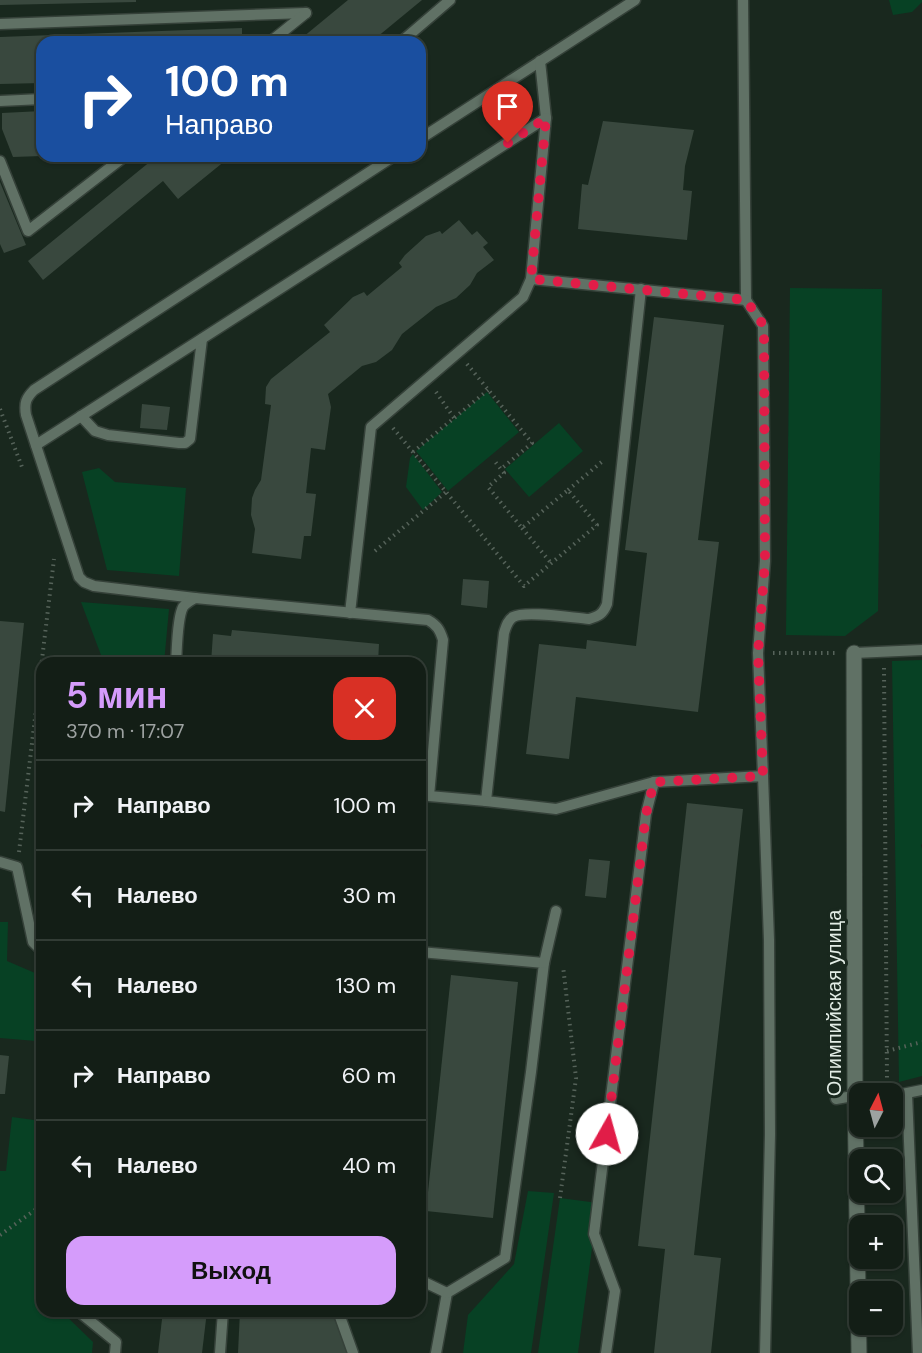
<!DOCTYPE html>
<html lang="ru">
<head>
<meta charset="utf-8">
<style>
  body { margin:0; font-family:"DM Sans",sans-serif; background:#1c271f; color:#f1f3f6; height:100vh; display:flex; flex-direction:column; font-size:22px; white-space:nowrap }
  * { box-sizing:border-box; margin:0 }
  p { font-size:20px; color:#9da2a1 }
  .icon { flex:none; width:33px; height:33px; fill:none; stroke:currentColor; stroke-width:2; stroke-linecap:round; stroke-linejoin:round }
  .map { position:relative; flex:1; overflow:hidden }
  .panel { position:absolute; left:36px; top:657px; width:390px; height:660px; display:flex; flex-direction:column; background:#131e16; border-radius:18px; box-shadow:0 2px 4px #0004,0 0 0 2px #323c35 }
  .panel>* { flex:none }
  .top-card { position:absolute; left:36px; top:36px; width:390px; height:126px; border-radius:18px; box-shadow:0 2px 4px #0004,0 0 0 2px #323c35; background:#1a4fa0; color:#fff; overflow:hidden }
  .needle { width:39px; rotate:6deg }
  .fabs { position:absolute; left:849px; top:1083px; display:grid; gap:12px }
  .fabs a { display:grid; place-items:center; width:54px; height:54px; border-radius:12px; background:#131e16; box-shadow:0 2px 4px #0004,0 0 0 2px #323c35; font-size:30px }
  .pin { position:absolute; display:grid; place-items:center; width:51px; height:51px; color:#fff; margin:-62px -26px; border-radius:50% 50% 50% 0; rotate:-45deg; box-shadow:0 0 6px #0007 }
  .pin .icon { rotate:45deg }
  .me { position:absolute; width:66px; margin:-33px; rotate:7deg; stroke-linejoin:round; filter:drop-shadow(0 0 4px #0008) }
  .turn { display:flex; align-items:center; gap:21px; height:126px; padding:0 30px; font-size:27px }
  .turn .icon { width:78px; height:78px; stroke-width:2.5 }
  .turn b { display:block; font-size:42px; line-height:51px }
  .round { display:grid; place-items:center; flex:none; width:63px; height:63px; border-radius:18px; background:#1c271f }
  .summary { display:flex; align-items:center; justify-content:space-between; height:102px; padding:0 30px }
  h1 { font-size:36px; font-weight:600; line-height:45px; color:#d59cfb }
  .cta { display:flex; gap:12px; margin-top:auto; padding:12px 30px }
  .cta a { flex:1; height:69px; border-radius:18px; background:#d59cfb; color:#111; font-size:24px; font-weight:600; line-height:69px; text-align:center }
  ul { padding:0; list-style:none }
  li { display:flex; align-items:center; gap:18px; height:90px; padding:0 30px; border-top:2px solid #323c35 }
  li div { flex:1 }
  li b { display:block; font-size:22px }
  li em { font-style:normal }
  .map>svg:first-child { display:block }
</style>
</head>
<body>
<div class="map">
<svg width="922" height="1353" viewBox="0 0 922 1353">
  <rect width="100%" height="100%" fill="#19281e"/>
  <g fill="#074124">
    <polygon points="889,0 922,0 922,2 912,12 893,15"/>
    <polygon points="790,288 882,289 878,611 845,636 786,635"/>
    <polygon points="487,392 519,432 448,491 416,451"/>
    <polygon points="559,423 583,451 529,497 505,469"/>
    <polygon points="413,454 442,492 423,510 406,487 410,458"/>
    <polygon points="99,468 115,482 186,488 179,576 107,570 82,472"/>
    <polygon points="81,602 169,609 164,663 104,663"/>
    <polygon points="922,660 922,844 921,845 922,849 922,1076 899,1082 892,661"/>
    <polygon points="0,922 8,922 7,961 42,976 42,990 36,1041 0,1038"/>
    <polygon points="12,1117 34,1120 42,1128 42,1311 61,1311 93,1342 92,1353 0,1353 0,1171 6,1171"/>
    <polygon points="528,1191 554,1193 531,1353 463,1353 468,1315 514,1264"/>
    <polygon points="560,1198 598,1203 578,1353 538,1353"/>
  </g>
  <g fill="#39483e">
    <polygon points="0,0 136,0 136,2 0,5"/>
    <polygon points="348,0 422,0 371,42 297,42"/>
    <polygon points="242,28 242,42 42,42 42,83 0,84 0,37"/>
    <polygon points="42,111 42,156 13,157 2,129 2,113"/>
    <polygon points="603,121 694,130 685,166 683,190 692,191 687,240 578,229 582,184 588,185"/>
    <polygon points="157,156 231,156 178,199 163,181 43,280 28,261"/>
    <polygon points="0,182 26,245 4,253 0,244"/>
    <polygon points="459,220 472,235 477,231 488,243 483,247 494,260 477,273 470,285 456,298 436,307 402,334 392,350 376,362 362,366 328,394 331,407 325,450 311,448 306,493 316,494 311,536 304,536 301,559 252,553 255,529 251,515 252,498 255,490 261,480 271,405 265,404 266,387 271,379 330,332 324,325 353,297 364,292 367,296 402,267 399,263 405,255 426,236 440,231 442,234"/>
    <polygon points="654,317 724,325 698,540 719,542 698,712 576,697 569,759 526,754 539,644 586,649 587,640 636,646 647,553 625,550"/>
    <polygon points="142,404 170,407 167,430 140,428"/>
    <polygon points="463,579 489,581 487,608 461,605"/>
    <polygon points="0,621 24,623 5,812 0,811"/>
    <polygon points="232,630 379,644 378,663 211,663 213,634 231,636"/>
    <polygon points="687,803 743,809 694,1255 721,1258 711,1353 654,1353 665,1249 638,1246"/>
    <polygon points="589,859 610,861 606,898 585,896"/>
    <polygon points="451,975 518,982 493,1218 426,1211"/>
    <polygon points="0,1055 9,1056 5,1094 0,1094"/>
    <polygon points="163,1311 207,1311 202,1353 158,1353"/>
    <polygon points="240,1311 335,1311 350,1353 238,1353"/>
  </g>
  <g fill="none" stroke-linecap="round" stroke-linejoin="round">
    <g stroke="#354139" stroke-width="13">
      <g id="lane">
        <polyline points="743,0 746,300 763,326 765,561 758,653 763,776"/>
        <polyline points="0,24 306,13"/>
        <polyline points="270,42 306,13"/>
        <polyline points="401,42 450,0"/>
        <polyline points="0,101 42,99"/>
        <polyline points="420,139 635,0"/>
        <polyline points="0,161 28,231 125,156"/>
        <polyline points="531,279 746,300"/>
        <path d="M641,289L607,604C603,614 599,616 589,619C573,618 526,610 513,617C507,621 506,627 504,633L486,801L556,809L654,782"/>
        <polyline points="81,416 95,431 108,435 179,443 185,443 190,439 202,339"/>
        <polyline points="36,445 546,118 540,61"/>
        <path d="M195,598L94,586L84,582L79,577L26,415C24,403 26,398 34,390L394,156"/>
        <polyline points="350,613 371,427 523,297 531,279 546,118"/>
        <polyline points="854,653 922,650"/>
        <path d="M176,663C177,650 177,618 183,607C186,603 190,601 195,598L428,620C437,625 440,630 443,640L429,796L486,801"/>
        <polyline points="0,862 17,867 33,942 42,951"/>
        <polyline points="420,952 544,963 531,1072 505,1258 447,1293 436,1353"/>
        <polyline points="544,963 556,911"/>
        <polyline points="907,1094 918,1353"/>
        <polyline points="892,1096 922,1090"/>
        <polyline points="836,1099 859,1095"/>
        <polyline points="420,1280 447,1293"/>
        <polyline points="78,1311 116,1342 115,1353"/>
        <polyline points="338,1311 353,1353"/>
        <polyline points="220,1353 223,1311"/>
        <polyline points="606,1353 615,1291 594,1234 646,814 654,782 763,776 769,940 770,1134 765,1353"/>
      </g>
    </g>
    <g stroke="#354139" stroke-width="17">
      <polyline id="street" points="854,653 855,1095 859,1353"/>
    </g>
    <g stroke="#56635a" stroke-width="4" stroke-dasharray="1.5 4.5" stroke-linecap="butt">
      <polyline points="467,364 532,443 501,469"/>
      <polyline points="436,392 454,418"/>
      <polyline points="0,409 22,467"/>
      <polyline points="393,428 524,586 597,525 568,490 522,528 488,487 504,473 493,459"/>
      <polyline points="413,452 488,390"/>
      <polyline points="568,490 604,460"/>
      <polyline points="522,528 551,563"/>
      <polyline points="375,551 446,492"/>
      <polyline points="773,653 835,653"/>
      <polyline points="884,668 887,1081"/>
      <polyline points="19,852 54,559"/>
      <polyline points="887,1051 922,1042"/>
      <polyline points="560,1198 576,1078 563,966"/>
      <polyline points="0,1235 42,1205"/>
    </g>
    <use href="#lane" stroke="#607165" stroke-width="10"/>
    <use href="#street" stroke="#607165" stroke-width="15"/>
  </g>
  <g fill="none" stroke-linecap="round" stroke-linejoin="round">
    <polyline stroke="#e11d48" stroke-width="10" stroke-dasharray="0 18" points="508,143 546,118 531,279 746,300 764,326 765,561 758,653 763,776 654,782 646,814 607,1134"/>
  </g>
  <g text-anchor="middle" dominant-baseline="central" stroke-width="6" stroke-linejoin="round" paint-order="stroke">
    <g font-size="20" fill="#e3ede6" stroke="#19281e">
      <text transform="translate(834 1003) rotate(-90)">Олимпийская улица</text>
    </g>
  </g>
</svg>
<div class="fabs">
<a><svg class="needle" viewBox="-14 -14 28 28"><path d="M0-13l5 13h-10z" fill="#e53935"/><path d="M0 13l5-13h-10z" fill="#9da2a1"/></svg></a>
<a><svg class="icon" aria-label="search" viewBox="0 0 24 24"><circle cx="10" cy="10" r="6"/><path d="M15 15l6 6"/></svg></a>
<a>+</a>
<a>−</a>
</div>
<div class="pin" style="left:508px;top:143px;background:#d93025"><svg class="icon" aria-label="arrive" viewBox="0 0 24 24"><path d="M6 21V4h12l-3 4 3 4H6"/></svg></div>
<svg class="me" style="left:607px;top:1134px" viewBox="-20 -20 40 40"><circle r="19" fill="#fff"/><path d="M0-13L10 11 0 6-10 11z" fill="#e11d48"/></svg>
<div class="top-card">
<div class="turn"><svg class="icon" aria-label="right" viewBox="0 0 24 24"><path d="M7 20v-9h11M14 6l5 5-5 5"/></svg><div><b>100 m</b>Направо</div></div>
</div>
<section class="panel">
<div class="summary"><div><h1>5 мин</h1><p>370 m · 17:07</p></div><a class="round" style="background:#d93025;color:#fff"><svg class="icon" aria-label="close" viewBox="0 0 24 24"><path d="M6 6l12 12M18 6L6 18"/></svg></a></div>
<ul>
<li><svg class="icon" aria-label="right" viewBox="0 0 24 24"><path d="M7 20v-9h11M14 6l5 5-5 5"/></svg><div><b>Направо</b></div><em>100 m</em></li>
<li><svg class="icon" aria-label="left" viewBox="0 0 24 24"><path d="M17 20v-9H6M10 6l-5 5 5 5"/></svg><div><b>Налево</b></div><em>30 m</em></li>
<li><svg class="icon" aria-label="left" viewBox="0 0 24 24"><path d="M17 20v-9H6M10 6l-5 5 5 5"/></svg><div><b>Налево</b></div><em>130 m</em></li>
<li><svg class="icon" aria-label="right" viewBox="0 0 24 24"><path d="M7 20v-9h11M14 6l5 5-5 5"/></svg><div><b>Направо</b></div><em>60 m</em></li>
<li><svg class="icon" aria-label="left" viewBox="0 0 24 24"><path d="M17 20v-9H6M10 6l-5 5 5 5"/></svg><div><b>Налево</b></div><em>40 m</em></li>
</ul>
<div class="cta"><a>Выход</a></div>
</section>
</div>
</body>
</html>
